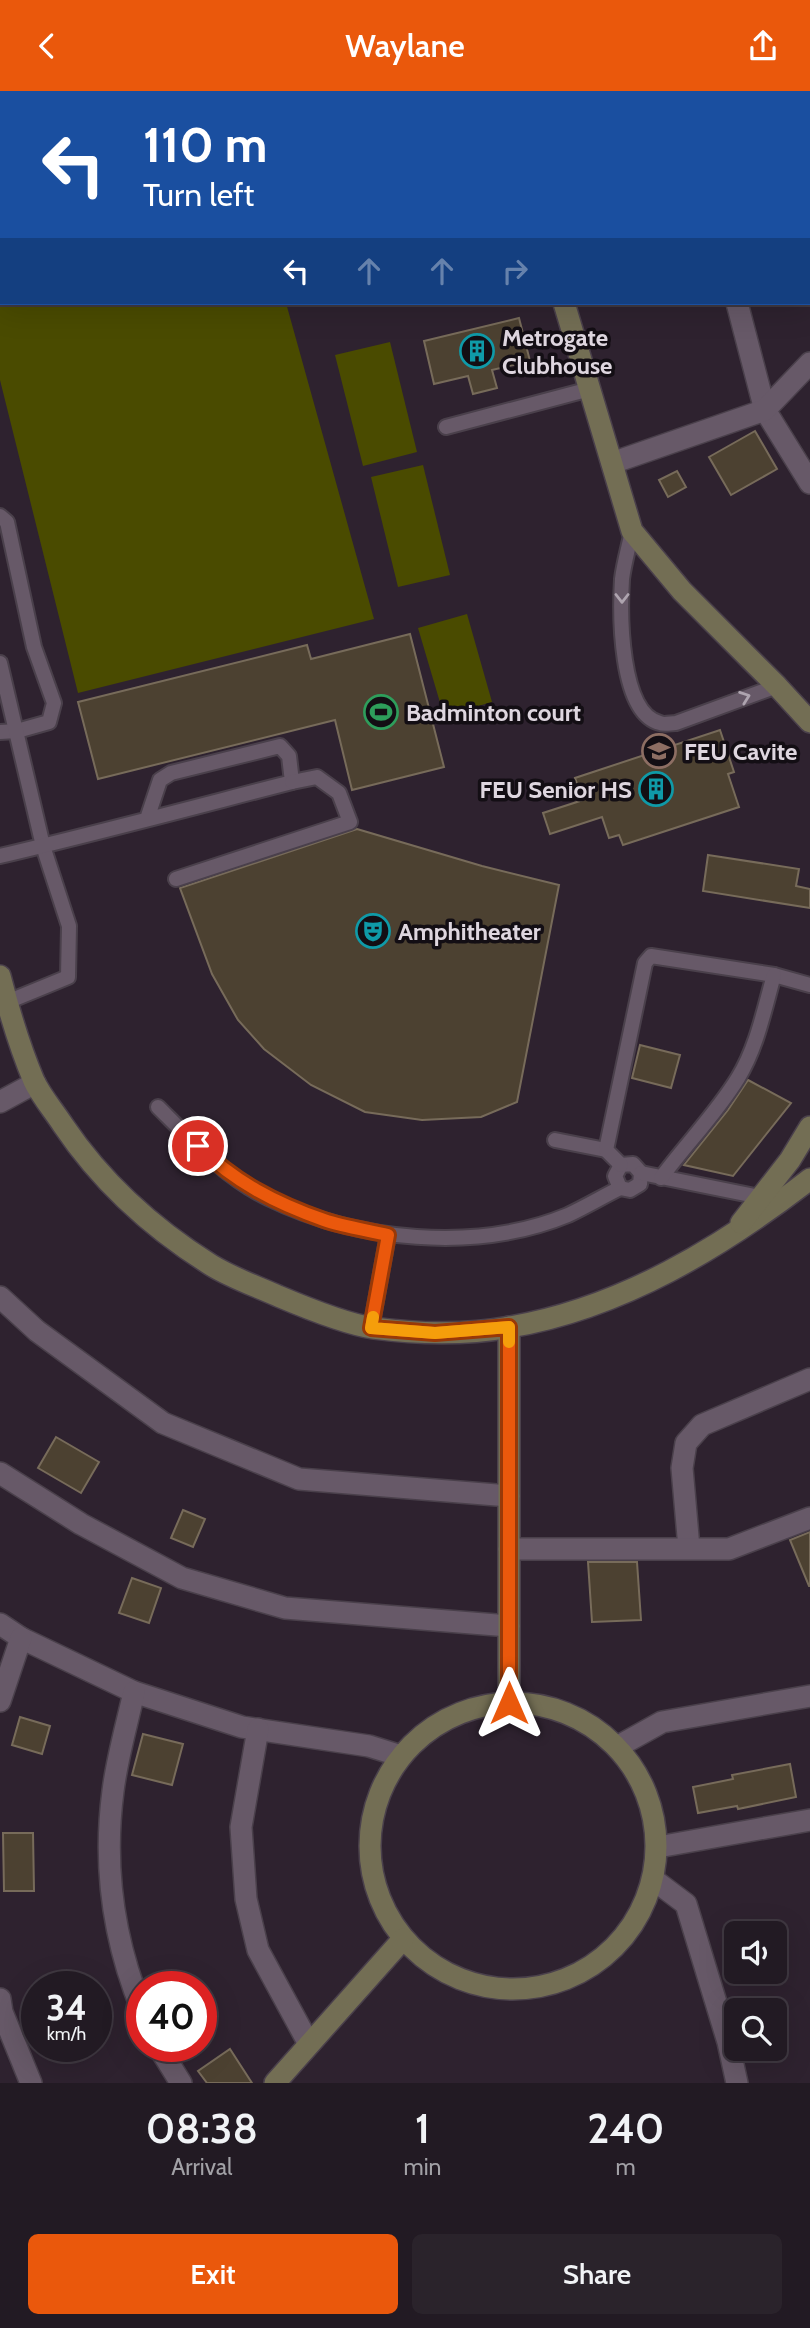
<!DOCTYPE html>
<html lang="en">
<head>
<meta charset="utf-8">
<style>
  body { margin:0; font-family:Cabin,sans-serif; background:#2a232b; color:#f1f3f6; height:100vh; display:flex; flex-direction:column; font-size:26px; white-space:nowrap }
  * { box-sizing:border-box; margin:0 }
  p { font-size:23px; color:#a2a1a6 }
  .icon { flex:none; width:38px; height:38px; fill:none; stroke:currentColor; stroke-width:2; stroke-linecap:round; stroke-linejoin:round }
  .map { position:relative; height:1992px; overflow:hidden }
  .side { display:flex; flex-direction:column; background:#221a23; flex:1 }
  .side>* { flex:none }
  .hud { position:absolute; left:0px; top:0px; width:810px; height:214px; box-shadow:0 7px 28px #0002,0 0 0 2px #3f3841; background:#1a4fa0; color:#fff; overflow:hidden }
  .fabs { position:absolute; left:724px; top:1830px; display:grid; gap:14px }
  .fabs a { display:grid; place-items:center; width:63px; height:63px; border-radius:10px; background:#221a23; box-shadow:0 7px 28px #0002,0 0 0 2px #3f3841; font-size:35px }
  .speed { position:absolute; left:21px; top:1880px; display:flex; gap:14px; font-size:35px; font-weight:700; text-align:center }
  .speed>* { display:grid; place-content:center; width:91px; height:91px; border-radius:50%; background:#221a23; box-shadow:0 7px 28px #0002,0 0 0 2px #3f3841; line-height:1 }
  .speed small { font-size:18px; font-weight:400 }
  .speed .limit { border:10px solid #d22; background:#fff; color:#111 }
  .pin { position:absolute; display:grid; place-items:center; width:60px; height:60px; color:#fff; margin:-30px; border:4px solid #fff; border-radius:50%; box-shadow:0 2px 7px #0007 }
  .me { position:absolute; width:77px; margin:-38px; rotate:0deg; stroke-linejoin:round; filter:drop-shadow(0 0 5px #0008) }
  .turn { display:flex; align-items:center; gap:24px; height:147px; padding:0 28px; font-size:32px }
  .turn .icon { width:91px; height:91px; stroke-width:2.5 }
  .turn b { display:block; font-size:49px; line-height:60px }
  .lanes { display:flex; align-items:center; height:66px; padding:0 28px; background:#0003; justify-content:center; gap:35px; direction:ltr }
  .lanes .off { opacity:.35 }
  .eta { display:flex; justify-content:space-evenly; align-items:center; height:119px; text-align:center }
  .eta b { font-size:42px; font-weight:600; line-height:49px }
  .cta { display:flex; gap:14px; margin-top:auto; padding:14px 28px }
  .cta a { flex:1; height:80px; border-radius:10px; background:#ea580c; color:#fff; font-size:28px; font-weight:600; line-height:80px; text-align:center }
  .cta a+a { background:#2a232b; color:#f1f3f6 }
  header { display:flex; justify-content:space-between; align-items:center; height:91px; padding:0 28px; background:#ea580c; color:#fff; font-size:32px; font-weight:600 }
  .map>svg:first-child { display:block }
</style>
</head>
<body>
<header><svg class="icon" aria-label="back" viewBox="0 0 24 24"><path d="M15 5l-7 7 7 7"/></svg>Waylane<svg class="icon" aria-label="share" viewBox="0 0 24 24"><path d="M12 15V3M7 8l5-5 5 5M5 13v7h14v-7"/></svg></header>
<div class="map">
<svg width="810" height="1992" viewBox="0 0 810 1992">
  <rect width="100%" height="100%" fill="#2e222f"/>
  <g fill="#4a4b00">
    <polygon points="0,0 279,0 275,2 2,2 2,212 286,212 374,528 78,602 0,289"/>
    <polygon points="390,251 417,361 363,375 335,264"/>
    <polygon points="423,374 450,484 398,496 371,386"/>
    <polygon points="467,523 492,611 444,625 418,537"/>
  </g>
  <g fill="#4c4131" stroke="#776b5a" stroke-width="2">
    <polygon points="519,227 530,270 492,279 497,297 473,303 468,285 434,293 424,250"/>
    <polygon points="755,340 777,378 731,404 709,366"/>
    <polygon points="677,380 686,396 668,406 659,389"/>
    <polygon points="410,543 444,676 352,699 335,629 98,688 78,611 307,554 311,568"/>
    <polygon points="720,639 734,681 728,683 739,716 623,754 619,744 609,747 602,726 550,743 543,722 583,709 575,687"/>
    <polygon points="357,738 482,775 559,794 517,1011 481,1026 422,1029 365,1021 311,994 264,958 238,929 212,883 180,797"/>
    <polygon points="708,764 799,778 796,795 810,798 810,817 703,800"/>
    <polygon points="640,954 680,964 671,997 632,987"/>
    <polygon points="748,989 791,1012 733,1085 684,1074 728,1019"/>
    <polygon points="56,1346 99,1371 81,1402 38,1377"/>
    <polygon points="183,1419 205,1428 193,1456 171,1447"/>
    <polygon points="810,1441 810,1495 809,1495 790,1449"/>
    <polygon points="588,1471 637,1471 641,1529 592,1531"/>
    <polygon points="132,1487 161,1497 149,1532 119,1522"/>
    <polygon points="20,1626 50,1635 42,1663 12,1654"/>
    <polygon points="143,1643 183,1653 172,1694 132,1684"/>
    <polygon points="790,1673 796,1706 738,1718 737,1715 698,1722 693,1696 733,1688 732,1684"/>
    <polygon points="3,1742 33,1742 34,1800 4,1800"/>
    <polygon points="230,1958 252,1992 207,1992 198,1980"/>
  </g>
  <g fill="none" stroke-linecap="round" stroke-linejoin="round">
    <g stroke="#4a404b" stroke-width="18">
      <g id="lane">
        <polyline points="446,336 590,298"/>
        <polyline points="0,425 7,431 34,556 54,612 49,631 17,640 0,641"/>
        <path d="M632,440C629,455 624,472 622,488C620,521 619,622 660,632C664,634 671,632 676,632L777,595"/>
        <polyline points="0,572 43,755 69,835 68,886 7,911"/>
        <path d="M0,765C98,742 195,716 292,691L289,665L280,655L171,682L160,689L147,728"/>
        <polyline points="176,788 350,731 339,702 317,686 292,691"/>
        <path d="M158,1016C191,1049 225,1086 268,1107C356,1150 476,1162 568,1124C585,1116 602,1106 620,1097"/>
        <polyline points="555,1049 606,1059"/>
        <polygon points="633,1073 641,1082 640,1093 630,1099 620,1097 615,1085 621,1074"/>
        <polyline points="621,1074 606,1059 645,872 651,865 774,884 810,894"/>
        <polyline points="641,1082 760,1106 766,1110"/>
        <path d="M661,1087C686,1053 716,1023 738,987C757,956 764,919 774,884"/>
        <polyline points="371,1237 388,1144"/>
      </g>
    </g>
    <g stroke="#4a404b" stroke-width="24">
      <g id="street">
        <polyline points="683,0 683,2"/>
        <polyline points="737,212 765,319 810,392"/>
        <polyline points="612,372 765,319 810,272"/>
        <polyline points="0,1011 35,992"/>
        <polyline points="0,1206 37,1240 163,1332 299,1388 509,1405"/>
        <polyline points="0,1382 81,1433 182,1487 285,1517 509,1535"/>
        <polyline points="689,1457 682,1377 686,1352 702,1334 810,1288"/>
        <polyline points="509,1458 729,1458 810,1427"/>
        <polyline points="0,1533 21,1547 134,1601 242,1636 369,1655 401,1665"/>
        <path d="M134,1601C127,1633 117,1667 113,1700C103,1776 113,1848 142,1919"/>
        <polyline points="0,1610 21,1547"/>
        <polyline points="258,1638 241,1736 246,1808 258,1859 309,1953"/>
        <polyline points="617,1656 662,1631 810,1605"/>
        <polyline points="658,1756 810,1729"/>
        <polyline points="654,1789 686,1813 728,1951 737,1992"/>
        <polyline points="0,1908 2,1921 31,1992"/>
        <polyline points="158,1955 181,1992"/>
      </g>
    </g>
    <g stroke="#4a404b" stroke-width="24">
      <g id="secondary">
        <polyline points="500,0 501,2"/>
        <polyline points="564,212 632,440 682,500 777,595 810,631"/>
        <path d="M0,885C9,920 20,957 34,990C41,1005 54,1020 63,1034C102,1092 152,1137 211,1174C232,1187 256,1195 278,1205C304,1216 346,1233 373,1237C418,1243 466,1244 510,1236C622,1217 722,1156 810,1088"/>
        <polyline points="741,1132 790,1069 810,1036"/>
        <polyline points="509,1236 509,1612"/>
        <circle cx="513" cy="1755" r="143"/>
        <polyline points="275,1992 403,1848"/>
      </g>
    </g>
    <use href="#lane" stroke="#675968" stroke-width="14"/>
    <use href="#street" stroke="#675968" stroke-width="21"/>
    <use href="#secondary" stroke="#736e54" stroke-width="21"/>
  </g>
  <defs><path id="oneway-chevron" d="M-2-3.5L2.5 0L-2 3.5" fill="none" stroke-width="1.6" stroke-linecap="round" stroke-linejoin="round" transform="scale(1.75)"/></defs>
  <g stroke="#aea4af">
    <use href="#oneway-chevron" transform="translate(622 507) rotate(90)"/>
    <use href="#oneway-chevron" transform="translate(745 606) rotate(-20)"/>
  </g>
  <g fill="none" stroke-linecap="round" stroke-linejoin="round">
    <g stroke="#983908" stroke-width="18">
      <path id="route" d="M198,1055C235,1091 275,1112 324,1129C344,1136 367,1139 388,1144L371,1237L435,1242L509,1236V1612"/>
    </g>
    <use href="#route" stroke="#ea580c" stroke-width="12"/>
    <polyline stroke="#f59e0b" stroke-width="12" points="373,1226 371,1237 435,1242 509,1236 509,1251"/>
  </g>
  <defs>
    <g id="building-ring" transform="scale(1.75)"><circle r="9.5" fill="#130e14" stroke="#0f9aa8" stroke-width="1.5"/><path d="M-4-6H4V6H1V3H-1V6H-4ZM-2.5-4.3h1.7v1.8h-1.7ZM.8-4.3h1.7v1.8H.8ZM-2.5-1h1.7V.8h-1.7ZM.8-1h1.7V.8H.8Z" fill="#0f9aa8"/></g>
    <g id="stadium-ring" transform="scale(1.75)"><circle r="9.5" fill="#130e14" stroke="#2e9e5b" stroke-width="1.5"/><path d="M0-5a6.5 5 0 1 0 0 10a6.5 5 0 1 0 0-10ZM-3.5-1.8h7v3.6h-7Z" fill="#2e9e5b"/></g>
    <g id="university-ring" transform="scale(1.75)"><circle r="9.5" fill="#130e14" stroke="#8d6e63" stroke-width="1.5"/><path d="M0-5L7-2L0 1L-7-2ZM-4 1L0 2.5L4 1V4Q0 6-4 4Z" fill="#8d6e63"/></g>
    <g id="theatre-ring" transform="scale(1.75)"><circle r="9.5" fill="#130e14" stroke="#0f9aa8" stroke-width="1.5"/><path d="M-5-5.5Q0-4 5-5.5V0Q5 5 0 6Q-5 5-5 0ZM-3.3-2.5H-1v1.5H-3.3ZM1-2.5H3.3v1.5H1ZM-2.8 1Q0 5.5 2.8 1Z" fill="#0f9aa8"/></g>
  </defs>
  <g fill-rule="evenodd">
    <use href="#building-ring" x="477" y="260"/>
    <use href="#stadium-ring" x="381" y="621"/>
    <use href="#university-ring" x="659" y="660"/>
    <use href="#building-ring" x="656" y="698"/>
    <use href="#theatre-ring" x="373" y="840"/>
  </g>
  <g text-anchor="middle" dominant-baseline="central" stroke-width="7" stroke-linejoin="round" paint-order="stroke">
    <g font-size="24" font-weight="bold" fill="#ded6df" stroke="#130e14" text-anchor="start">
      <text x="502" y="246">Metrogate<tspan x="502" dy="28">Clubhouse</tspan></text>
      <text x="406" y="621">Badminton court</text>
      <text x="684" y="660">FEU Cavite</text>
      <text x="632" y="698" text-anchor="end">FEU Senior HS</text>
      <text x="398" y="840">Amphitheater</text>
    </g>
  </g>
</svg>
<div class="fabs">
<a><svg class="icon" aria-label="sound" viewBox="0 0 24 24"><path d="M4 9h4l5-4v14l-5-4H4zM17 9q2 3 0 6"/></svg></a>
<a><svg class="icon" aria-label="search" viewBox="0 0 24 24"><circle cx="10" cy="10" r="6"/><path d="M15 15l6 6"/></svg></a>
</div>
<div class="speed"><div>34<small>km/h</small></div><div class="limit">40</div></div>
<div class="pin" style="left:198px;top:1055px;background:#d93025"><svg class="icon" aria-label="arrive" viewBox="0 0 24 24"><path d="M6 21V4h12l-3 4 3 4H6"/></svg></div>
<svg class="me" style="left:509px;top:1612px" viewBox="-20 -20 40 40"><path d="M0-17L14 15 0 8-14 15z" fill="#ea580c" stroke="#fff" stroke-width="4"/></svg>
<div class="hud">
<div class="turn"><svg class="icon" aria-label="left" viewBox="0 0 24 24"><path d="M17 20v-9H6M10 6l-5 5 5 5"/></svg><div><b>110 m</b>Turn left</div></div>
<div class="lanes"><svg class="icon" aria-label="left" viewBox="0 0 24 24"><path d="M17 20v-9H6M10 6l-5 5 5 5"/></svg><svg class="icon off" aria-label="ahead" viewBox="0 0 24 24"><path d="M12 20V5M6 11l6-6 6 6"/></svg><svg class="icon off" aria-label="ahead" viewBox="0 0 24 24"><path d="M12 20V5M6 11l6-6 6 6"/></svg><svg class="icon off" aria-label="right" viewBox="0 0 24 24"><path d="M7 20v-9h11M14 6l5 5-5 5"/></svg></div>
</div>
</div>
<section class="side">
<div class="eta">
<div><b>08:38</b><p>Arrival</p></div>
<div><b>1</b><p>min</p></div>
<div><b>240</b><p>m</p></div>
</div>
<div class="cta"><a>Exit</a><a>Share</a></div>
</section>
</body>
</html>
